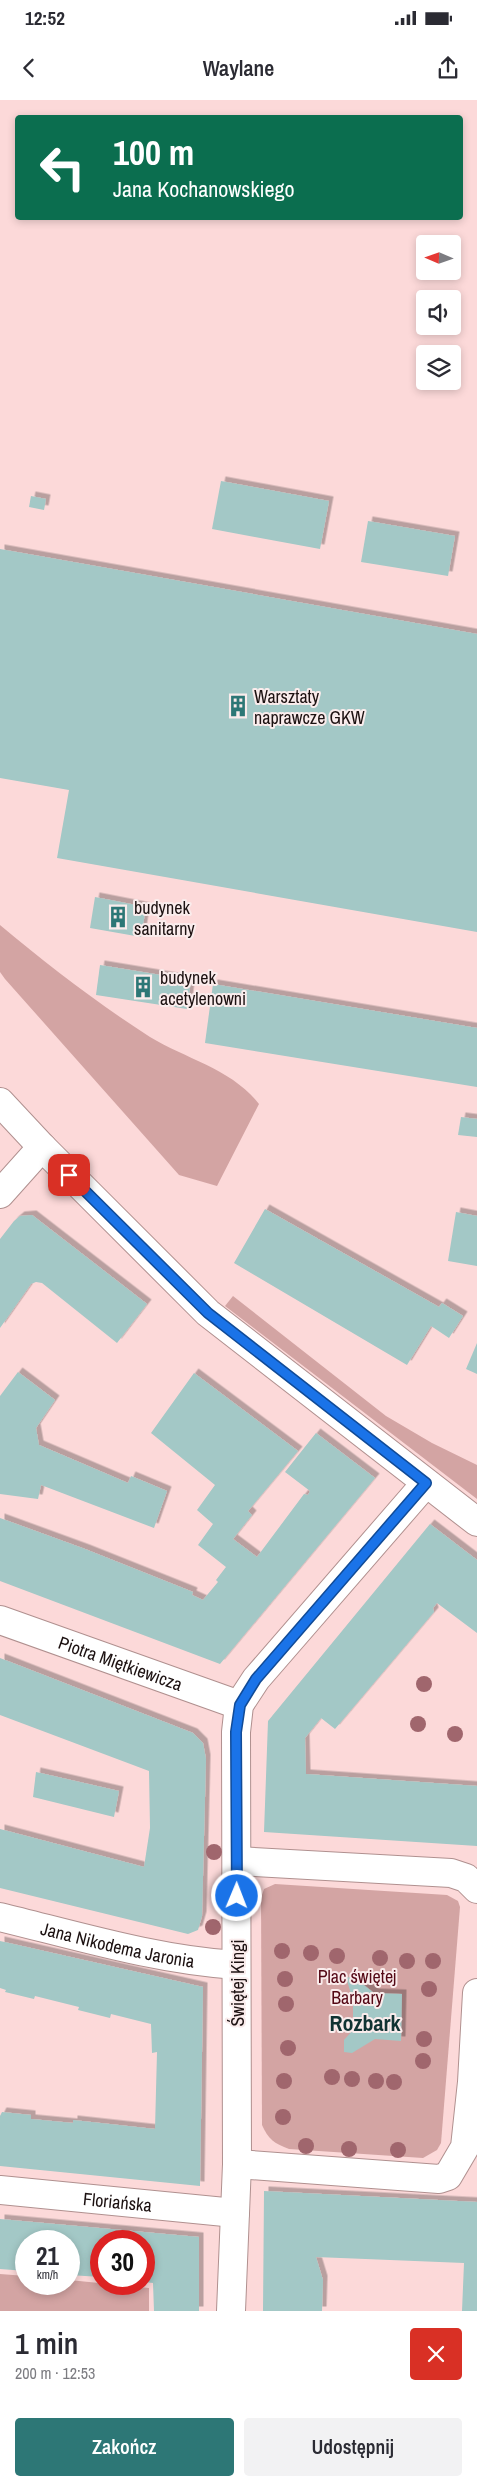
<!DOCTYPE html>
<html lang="pl">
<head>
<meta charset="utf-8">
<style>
  body { margin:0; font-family:"Archivo Narrow",sans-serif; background:#f2f2f3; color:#2b2b33; height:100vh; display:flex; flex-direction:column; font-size:19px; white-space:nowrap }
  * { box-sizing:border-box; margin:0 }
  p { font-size:16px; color:#7c7c81 }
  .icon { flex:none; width:28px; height:28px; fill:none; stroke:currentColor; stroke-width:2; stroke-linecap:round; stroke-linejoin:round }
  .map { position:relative; height:2211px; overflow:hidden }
  .drawer { display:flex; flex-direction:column; background:#fff; flex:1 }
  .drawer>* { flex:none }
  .hud { position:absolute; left:15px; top:15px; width:448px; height:105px; border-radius:5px; box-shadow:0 2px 8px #0003; background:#0b6e4f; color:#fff; overflow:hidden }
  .needle { width:32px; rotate:272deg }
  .buttons { position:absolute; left:416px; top:135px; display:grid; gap:10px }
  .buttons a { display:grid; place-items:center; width:45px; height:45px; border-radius:5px; background:#fff; box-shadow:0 2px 8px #0003; font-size:25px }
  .speed { position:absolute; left:15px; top:2130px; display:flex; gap:10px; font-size:25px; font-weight:700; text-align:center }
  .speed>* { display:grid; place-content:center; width:65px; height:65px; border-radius:50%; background:#fff; box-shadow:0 2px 8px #0003; line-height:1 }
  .speed small { font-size:12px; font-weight:400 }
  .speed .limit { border:8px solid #d22; background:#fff; color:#111 }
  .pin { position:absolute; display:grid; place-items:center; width:42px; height:42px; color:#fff; margin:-21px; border-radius:10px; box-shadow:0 2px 8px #0006 }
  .me { position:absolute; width:55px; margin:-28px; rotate:1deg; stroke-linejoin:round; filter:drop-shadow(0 0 4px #0008) }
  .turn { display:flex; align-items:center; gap:18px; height:105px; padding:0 15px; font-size:22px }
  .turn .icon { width:65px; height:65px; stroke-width:2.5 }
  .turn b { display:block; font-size:35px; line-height:42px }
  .round { display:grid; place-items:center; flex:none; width:52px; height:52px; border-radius:5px; background:#f2f2f3 }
  .head { display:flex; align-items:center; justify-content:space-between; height:85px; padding:0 15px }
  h1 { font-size:30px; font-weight:600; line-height:38px }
  .button { display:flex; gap:10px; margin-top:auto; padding:10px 15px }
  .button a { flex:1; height:58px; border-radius:5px; background:#2d7776; color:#fff; font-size:20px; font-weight:600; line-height:58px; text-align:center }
  .button a+a { background:#f2f2f3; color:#2b2b33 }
  .status { display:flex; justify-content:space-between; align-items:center; height:35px; padding:0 25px; background:#fff; direction:ltr }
  .status svg { height:14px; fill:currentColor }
  header { display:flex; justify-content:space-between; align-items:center; height:65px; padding:0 15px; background:#fff; font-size:22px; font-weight:600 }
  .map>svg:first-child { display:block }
</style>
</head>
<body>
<div class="status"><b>12:52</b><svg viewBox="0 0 49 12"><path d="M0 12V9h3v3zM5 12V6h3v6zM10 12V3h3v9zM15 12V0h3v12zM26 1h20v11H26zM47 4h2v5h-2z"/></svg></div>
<header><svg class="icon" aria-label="back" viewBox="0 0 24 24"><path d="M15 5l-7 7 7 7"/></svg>Waylane<svg class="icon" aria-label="share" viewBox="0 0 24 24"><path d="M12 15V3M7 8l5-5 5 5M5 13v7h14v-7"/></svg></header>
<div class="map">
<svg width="477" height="2211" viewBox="0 0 477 2211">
  <defs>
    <filter id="shadow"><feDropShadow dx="4.5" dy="-4.5" stdDeviation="0" flood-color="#0004"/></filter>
  </defs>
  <rect width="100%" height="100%" fill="#fcd9d9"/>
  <g fill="#d3a4a3">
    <path d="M0,825C48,865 97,903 150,937C186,959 232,969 259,1004L217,1086L179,1075L5,879L0,872Z"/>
    <polygon points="233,1196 386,1316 432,1343 477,1365 477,1399 225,1206"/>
    <path d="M275,1784L447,1795L458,1801L460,1807L441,2043L437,2050L423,2058L289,2049C275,2044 268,2039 262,2025L261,1798L264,1789Z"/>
    <polygon points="0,2174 26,2176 26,2184 69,2184 69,2180 149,2188 149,2211 0,2211"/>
  </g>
  <g fill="#a3c8c6" filter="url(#shadow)">
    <polygon points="221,381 329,401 320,449 212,429"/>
    <polygon points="31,396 46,399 44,410 29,407"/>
    <polygon points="368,421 455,436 448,476 361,462"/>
    <polygon points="0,449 477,534 477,832 57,758 69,690 0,678"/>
    <polygon points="95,797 146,807 141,837 90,828"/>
    <polygon points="100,865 191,880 187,909 96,895"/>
    <polygon points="213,884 477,928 477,987 205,943"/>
    <polygon points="461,1017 477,1019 477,1037 458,1035"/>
    <polygon points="265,1109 439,1207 442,1203 463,1216 449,1238 431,1226 407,1265 234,1163"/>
    <polygon points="456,1112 477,1116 477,1166 448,1161"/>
    <polygon points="32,1115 147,1204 117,1243 42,1183 36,1182 31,1184 0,1228 0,1139 14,1121 20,1116"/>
    <polygon points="477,1243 477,1274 466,1269"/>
    <polygon points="18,1272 55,1300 36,1328 39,1345 128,1383 131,1376 167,1391 154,1428 41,1385 38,1399 0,1394 0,1296"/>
    <polygon points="194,1273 298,1351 248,1411 252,1415 233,1439 257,1457 304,1394 308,1395 310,1391 285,1372 316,1333 375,1378 220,1564 0,1481 0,1418 85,1449 193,1492 192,1495 203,1500 218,1482 216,1480 226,1467 198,1445 213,1424 197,1410 215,1385 151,1333"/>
    <polygon points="430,1424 477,1460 477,1533 437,1503 433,1508 434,1512 335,1629 321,1618 305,1638 306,1674 477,1686 477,1746 264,1732 268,1621"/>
    <polygon points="0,1558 193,1633 203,1643 206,1659 204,1737 202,1816 198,1830 188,1834 0,1788 0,1729 144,1767 150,1728 149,1671 0,1615"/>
    <polygon points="36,1672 119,1691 114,1717 33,1697"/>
    <polygon points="0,1841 203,1887 200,2086 0,2066 0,2016 2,2012 31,2015 31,2019 73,2023 73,2020 155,2029 157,1952 152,1953 151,1924 111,1914 110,1918 78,1910 79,1907 35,1896 34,1899 5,1892 6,1890 0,1888"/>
    <polygon points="346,1877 355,1878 374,1893 402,1894 401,1941 375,1939 352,1953 344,1952 344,1940 353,1930 353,1901"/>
    <polygon points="264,2091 477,2102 477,2211 462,2211 464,2163 316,2157 323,2180 322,2211 263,2211"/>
    <polygon points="0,2119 199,2137 199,2211 154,2211 153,2183 144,2182 144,2141 101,2141 101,2177 69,2175 69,2141 26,2141 26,2171 0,2169"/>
  </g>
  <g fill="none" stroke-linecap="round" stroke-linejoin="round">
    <g stroke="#b0908f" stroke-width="30">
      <g id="minor">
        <polyline points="0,1002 42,1047 208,1213 477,1422"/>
        <polyline points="0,1094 42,1047"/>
        <path id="s1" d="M0,1520L239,1605"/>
        <polyline points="237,1761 451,1773 466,1778 477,1789"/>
        <path id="s2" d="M0,1817C78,1836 157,1860 236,1865"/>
        <polyline points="237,2064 439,2079 448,2076 465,2047 472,1982 477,1893"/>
        <path id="s3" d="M0,2090L235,2113"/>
        <polyline points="231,2211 237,2064 236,1632 239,1605 256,1579 426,1383"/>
      </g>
    </g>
    <use href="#minor" stroke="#fff" stroke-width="28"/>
  </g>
  <g fill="#a0666d">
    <circle cx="424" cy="1584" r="8"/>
    <circle cx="418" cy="1624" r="8"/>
    <circle cx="455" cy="1634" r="8"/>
    <circle cx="214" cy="1752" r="8"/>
    <circle cx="213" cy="1827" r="8"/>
    <circle cx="282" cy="1851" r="8"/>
    <circle cx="311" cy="1853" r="8"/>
    <circle cx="337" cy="1856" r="8"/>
    <circle cx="380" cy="1858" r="8"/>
    <circle cx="407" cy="1861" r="8"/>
    <circle cx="433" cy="1861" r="8"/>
    <circle cx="285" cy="1879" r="8"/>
    <circle cx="429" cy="1889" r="8"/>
    <circle cx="286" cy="1904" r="8"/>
    <circle cx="424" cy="1939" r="8"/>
    <circle cx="288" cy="1948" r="8"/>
    <circle cx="423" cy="1961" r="8"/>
    <circle cx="332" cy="1977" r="8"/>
    <circle cx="352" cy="1979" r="8"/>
    <circle cx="284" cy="1981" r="8"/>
    <circle cx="376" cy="1981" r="8"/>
    <circle cx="394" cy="1982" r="8"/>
    <circle cx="283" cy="2017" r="8"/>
    <circle cx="306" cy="2046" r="8"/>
    <circle cx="349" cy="2049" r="8"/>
    <circle cx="398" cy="2050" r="8"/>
  </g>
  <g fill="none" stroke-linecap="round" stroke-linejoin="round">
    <g stroke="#114b97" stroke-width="12">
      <polyline id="route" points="69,1075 208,1213 426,1383 256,1579 240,1605 236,1632 237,1796"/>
    </g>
    <use href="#route" stroke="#1a73e8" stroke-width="9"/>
  </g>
  <defs>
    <g id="building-bare" transform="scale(1.725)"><path d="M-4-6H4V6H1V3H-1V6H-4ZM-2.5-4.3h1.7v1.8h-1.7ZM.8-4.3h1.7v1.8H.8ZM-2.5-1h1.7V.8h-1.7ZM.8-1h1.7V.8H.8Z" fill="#2d7776" stroke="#faecec" stroke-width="2.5" paint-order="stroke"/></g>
  </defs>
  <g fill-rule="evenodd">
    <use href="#building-bare" x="238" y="606"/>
    <use href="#building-bare" x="118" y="817"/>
    <use href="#building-bare" x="143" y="887"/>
  </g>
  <g text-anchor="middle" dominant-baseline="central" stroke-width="4" stroke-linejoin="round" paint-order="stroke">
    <g font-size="18" fill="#1c1111" stroke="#faecec" text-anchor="start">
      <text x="254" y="596">Warsztaty<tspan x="254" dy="21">naprawcze GKW</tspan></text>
      <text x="134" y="807">budynek<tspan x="134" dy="21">sanitarny</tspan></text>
      <text x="160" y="877">budynek<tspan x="160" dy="21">acetylenowni</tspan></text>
    </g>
    <g font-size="18" fill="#1c1111" stroke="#faecec">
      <text stroke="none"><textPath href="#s1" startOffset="128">Piotra Miętkiewicza</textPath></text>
      <text stroke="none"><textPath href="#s2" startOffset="121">Jana Nikodema Jaronia</textPath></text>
      <text transform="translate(237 1883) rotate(-90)">Świętej Kingi</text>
      <text stroke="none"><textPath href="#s3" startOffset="118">Floriańska</textPath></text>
    </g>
    <g font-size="18" fill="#540815" stroke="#faecec">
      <text x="357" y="1876">Plac świętej<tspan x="357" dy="21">Barbary</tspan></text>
    </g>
    <g font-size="22" font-weight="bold" fill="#103333" stroke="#faecec">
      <text x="365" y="1923">Rozbark</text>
    </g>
  </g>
</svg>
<div class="buttons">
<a><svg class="needle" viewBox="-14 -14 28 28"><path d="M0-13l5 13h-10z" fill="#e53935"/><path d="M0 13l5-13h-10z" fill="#7c7c81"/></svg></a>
<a><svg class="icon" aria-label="sound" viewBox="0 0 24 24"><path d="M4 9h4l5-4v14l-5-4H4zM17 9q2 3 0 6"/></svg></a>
<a><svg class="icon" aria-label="layers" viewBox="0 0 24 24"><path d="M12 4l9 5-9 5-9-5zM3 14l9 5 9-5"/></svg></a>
</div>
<div class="speed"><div>21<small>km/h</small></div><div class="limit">30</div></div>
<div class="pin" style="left:69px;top:1075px;background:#d93025"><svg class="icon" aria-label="arrive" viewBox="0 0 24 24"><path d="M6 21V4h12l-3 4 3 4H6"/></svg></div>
<svg class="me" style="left:237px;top:1796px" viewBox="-20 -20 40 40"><circle r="17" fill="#1a73e8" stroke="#fff" stroke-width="3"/><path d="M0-11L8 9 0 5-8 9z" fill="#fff"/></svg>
<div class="hud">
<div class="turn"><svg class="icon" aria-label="left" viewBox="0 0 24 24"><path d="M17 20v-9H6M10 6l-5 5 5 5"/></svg><div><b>100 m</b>Jana Kochanowskiego</div></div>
</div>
</div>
<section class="drawer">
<div class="head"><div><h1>1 min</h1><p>200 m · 12:53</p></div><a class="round" style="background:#d93025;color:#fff"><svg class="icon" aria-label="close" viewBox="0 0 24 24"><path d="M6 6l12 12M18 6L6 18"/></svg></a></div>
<div class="button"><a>Zakończ</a><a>Udostępnij</a></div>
</section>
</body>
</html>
